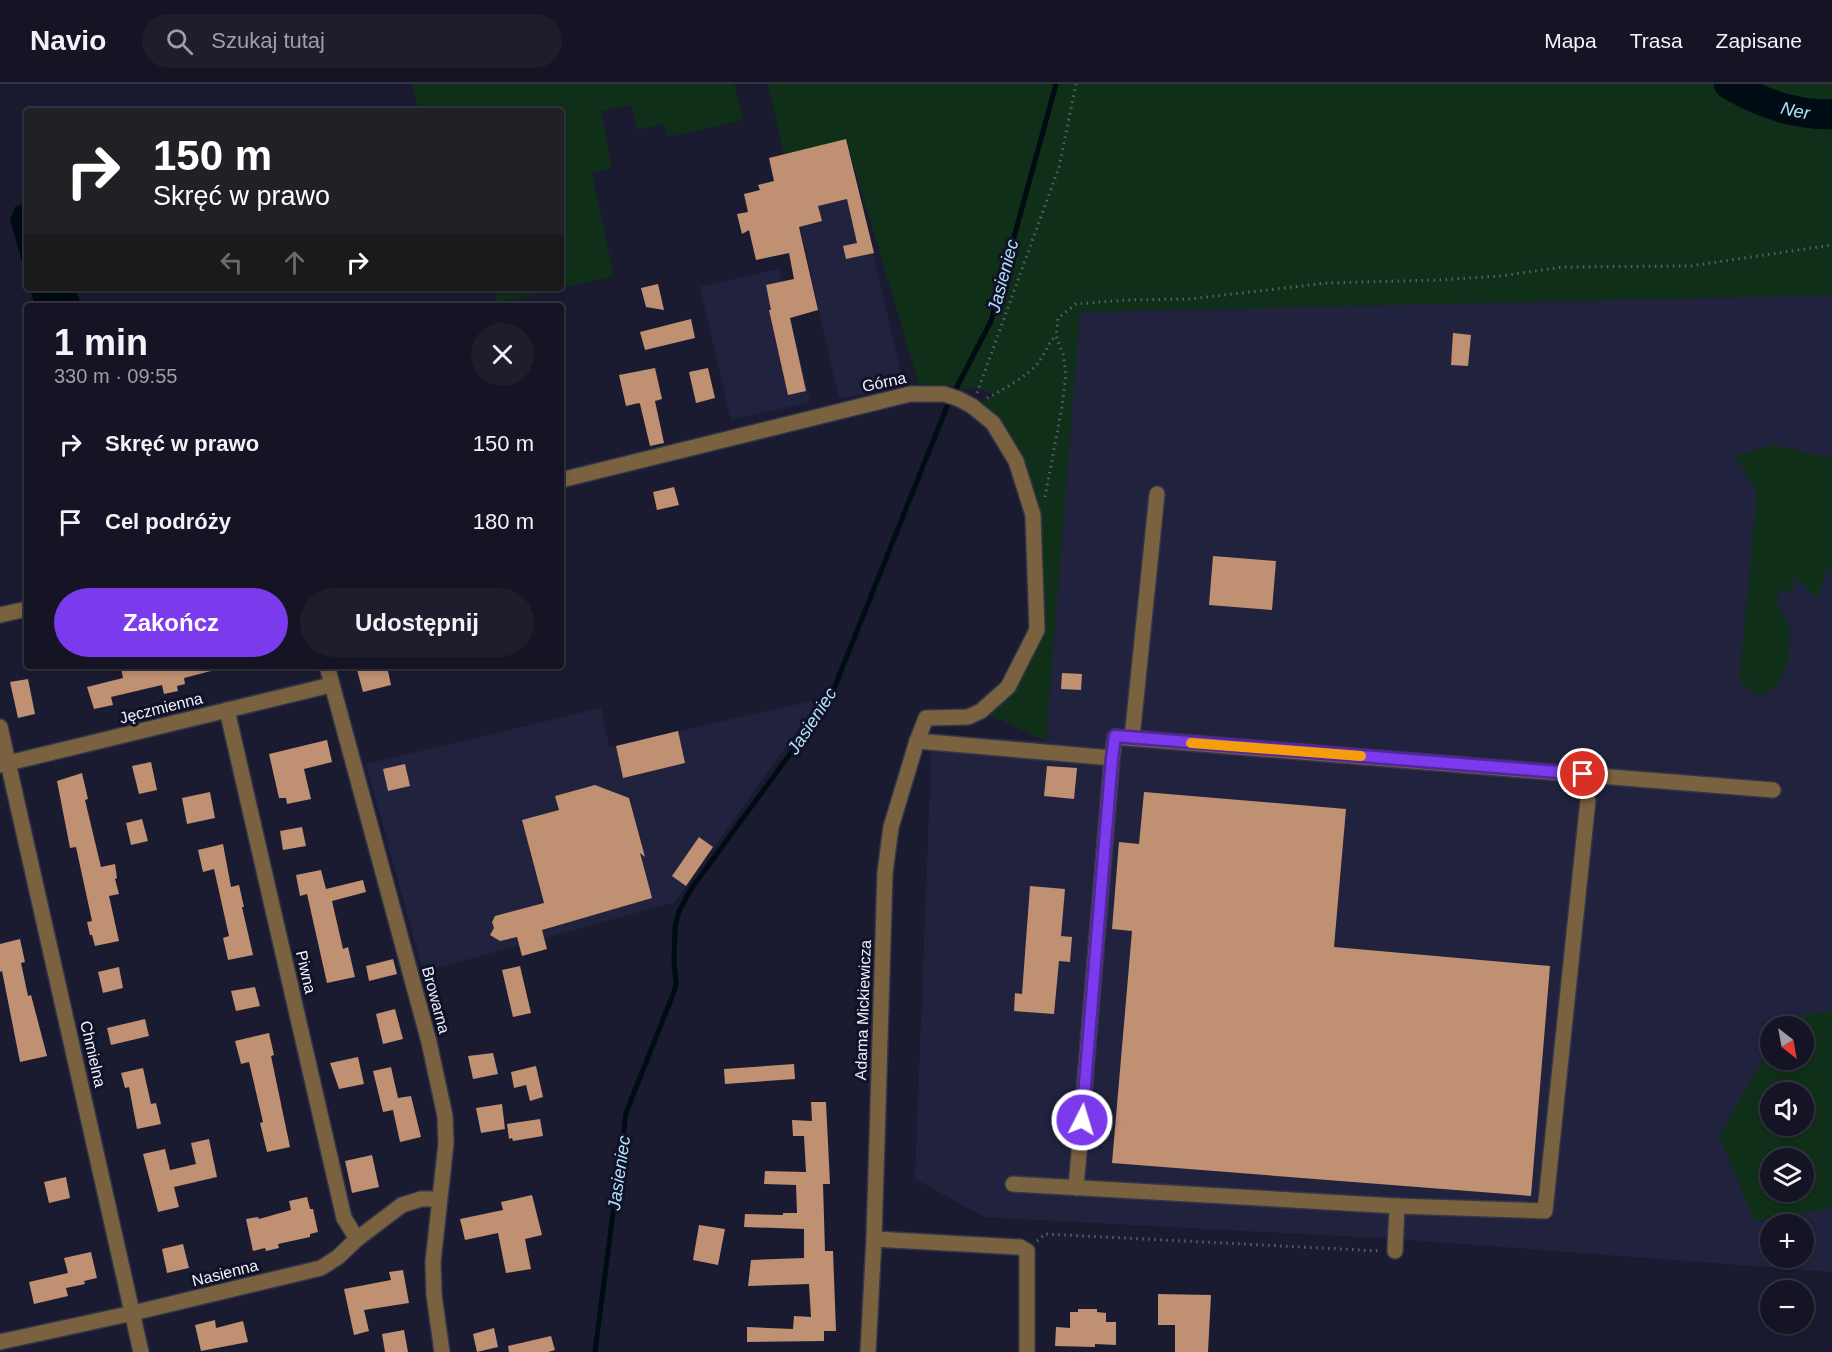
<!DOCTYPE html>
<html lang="pl">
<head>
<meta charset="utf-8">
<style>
  body { margin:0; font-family:Helvetica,sans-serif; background:#1d1d2c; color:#f1f3f6; height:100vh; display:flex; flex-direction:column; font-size:22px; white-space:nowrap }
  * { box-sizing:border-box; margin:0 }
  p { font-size:20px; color:#9d9ea6 }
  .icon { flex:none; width:33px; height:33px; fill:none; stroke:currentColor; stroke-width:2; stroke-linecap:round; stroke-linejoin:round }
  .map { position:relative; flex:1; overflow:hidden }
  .details { position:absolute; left:24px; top:219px; width:540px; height:366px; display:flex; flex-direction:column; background:#141424; border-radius:6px; box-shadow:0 3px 9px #0003,0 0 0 2px #333341 }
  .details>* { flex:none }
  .hud { position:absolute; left:24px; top:24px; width:540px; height:183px; border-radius:6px; box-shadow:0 3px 9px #0003,0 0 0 2px #333341; background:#202124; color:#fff; overflow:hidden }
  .needle { width:39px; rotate:149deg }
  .buttons { position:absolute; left:1760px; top:932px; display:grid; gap:12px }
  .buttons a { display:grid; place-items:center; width:54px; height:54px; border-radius:50%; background:#141424; box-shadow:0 3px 9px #0003,0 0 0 2px #333341; font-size:30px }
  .pin { position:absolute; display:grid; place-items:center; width:51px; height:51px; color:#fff; margin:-26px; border:3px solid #fff; border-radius:50%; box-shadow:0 2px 6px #0007 }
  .me { position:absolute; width:66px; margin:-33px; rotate:5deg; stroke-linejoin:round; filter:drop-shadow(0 0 4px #0008) }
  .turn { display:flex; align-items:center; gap:21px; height:126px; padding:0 30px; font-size:27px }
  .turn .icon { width:78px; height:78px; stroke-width:2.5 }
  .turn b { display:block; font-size:42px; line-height:51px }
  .lanes { display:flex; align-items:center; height:57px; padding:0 30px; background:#0003; justify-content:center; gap:30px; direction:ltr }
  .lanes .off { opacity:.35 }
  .round { display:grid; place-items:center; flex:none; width:63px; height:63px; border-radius:32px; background:#1d1d2c }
  .overview { display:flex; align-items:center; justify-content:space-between; height:102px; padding:0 30px }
  h1 { font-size:36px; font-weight:700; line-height:45px }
  .primary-button { display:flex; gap:12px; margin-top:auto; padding:12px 30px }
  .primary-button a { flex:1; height:69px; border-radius:36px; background:#7c3aed; color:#fff; font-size:24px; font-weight:700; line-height:69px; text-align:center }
  .primary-button a+a { background:#1d1d2c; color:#f1f3f6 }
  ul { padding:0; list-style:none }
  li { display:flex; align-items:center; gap:18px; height:78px; padding:0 30px }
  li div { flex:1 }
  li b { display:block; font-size:22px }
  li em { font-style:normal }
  header { display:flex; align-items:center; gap:36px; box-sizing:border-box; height:84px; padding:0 30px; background:#141424; border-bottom:2px solid #333341 }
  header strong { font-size:28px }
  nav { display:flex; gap:33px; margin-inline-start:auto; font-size:21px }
  .search { width:420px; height:54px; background:#1d1d2c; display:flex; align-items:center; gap:15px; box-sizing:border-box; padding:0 21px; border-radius:33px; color:#9d9ea6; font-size:22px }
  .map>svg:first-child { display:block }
</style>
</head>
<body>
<header>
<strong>Navio</strong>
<div class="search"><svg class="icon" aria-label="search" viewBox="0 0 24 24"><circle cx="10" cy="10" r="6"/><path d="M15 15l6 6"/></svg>Szukaj tutaj</div>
<nav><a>Mapa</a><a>Trasa</a><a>Zapisane</a></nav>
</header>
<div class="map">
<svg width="1832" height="1268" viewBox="0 0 1832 1268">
  <rect width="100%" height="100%" fill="#1a1b30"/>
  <g fill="#21233e" fill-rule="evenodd">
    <polygon points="846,55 904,301 839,315 784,71"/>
    <polygon points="779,185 810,318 731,336 700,203"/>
    <path d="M1832,211V1188L1396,1155L984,1133L915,1095L932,650L1046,657L1079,228ZM1770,942H1803V975H1770ZM1770,1008H1803V1041H1770ZM1770,1074H1803V1107H1770ZM1770,1140H1803V1173H1770Z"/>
    <polygon points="820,615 675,818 423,888 366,680 601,624 609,663"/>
  </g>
  <g fill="#102f18" fill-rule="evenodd">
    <polygon points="412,0 734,0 743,36 668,53 664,40 638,46 631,21 601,27 612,84 592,89 614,192 496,219 493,204 561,204 561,27 419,27"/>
    <polygon points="768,0 1832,0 1832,211 1080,228 1046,657 981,627 1008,603 1037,546 1033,431 1016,377 972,322 996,310 973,303 963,306 956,302 920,304 846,55 784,71"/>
    <polygon points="1775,361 1830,374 1832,377 1832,483 1825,491 1818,515 1793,492 1794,505 1780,508 1776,519 1790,542 1789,575 1777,603 1759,612 1739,597 1757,409 1734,371"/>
    <path d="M1832,926V1124L1755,1137L1719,1053L1753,991L1770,970V975H1803V942H1792L1800,932ZM1770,1008H1803V1041H1770ZM1770,1074H1803V1107H1770Z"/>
  </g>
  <g fill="#000c13">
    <polygon points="27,118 27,196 10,135 15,123"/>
    <polygon points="29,204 76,204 81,222 36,222"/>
  </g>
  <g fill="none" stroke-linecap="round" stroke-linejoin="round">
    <polyline stroke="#000c13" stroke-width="5" points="595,1268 626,1029 674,908 676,900 674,876 675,843 679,827 691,805 829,617 948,320 991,237 1056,0"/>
    <path stroke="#000c13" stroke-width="30" id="s1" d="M1729,0C1758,18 1797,32 1832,30"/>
  </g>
  <g fill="#c09072">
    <polygon points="846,55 874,169 846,175 843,162 857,159 847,115 818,122 822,137 799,143 818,226 790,234 806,307 788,311 769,226 771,226 766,201 794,195 789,169 756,176 749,146 742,150 737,130 748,128 744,110 760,106 758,101 774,97 769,74"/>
    <polygon points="658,200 664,226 646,223 641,204"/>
    <polygon points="691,235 695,254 645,266 640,248"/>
    <polygon points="1453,249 1471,251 1468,282 1451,281"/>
    <polygon points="655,284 662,315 655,317 664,359 650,362 640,320 639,319 626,322 619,291"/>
    <polygon points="708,284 715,314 696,319 689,288"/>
    <polygon points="674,403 679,421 657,426 653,408"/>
    <polygon points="1213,472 1276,477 1272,526 1209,521"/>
    <polygon points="128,582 210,582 211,587 184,594 185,600 177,602 178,607 164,610 162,601 111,613 113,621 94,625 87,603 123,594 121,584"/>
    <polygon points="356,582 387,582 391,601 363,608"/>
    <polygon points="1062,589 1082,590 1081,606 1061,605"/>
    <polygon points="28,595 35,630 18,634 10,598"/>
    <polygon points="678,647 685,679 623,694 616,662"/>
    <polygon points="327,656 332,678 304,685 311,715 287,720 286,714 279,714 269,670"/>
    <polygon points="151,678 157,706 139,710 132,682"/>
    <polygon points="405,680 410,702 388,707 383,685"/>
    <polygon points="1047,682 1077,684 1074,715 1044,712"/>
    <polygon points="82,689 88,715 85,716 101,783 115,780 117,794 115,795 119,810 109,812 119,857 95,862 92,851 90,851 87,838 92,837 76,763 70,764 57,697"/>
    <polygon points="595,701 629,714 645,773 640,769 652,814 542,846 547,865 522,872 517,853 500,857 490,851 494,844 492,838 495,832 544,819 522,736 559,726 555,712"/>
    <polygon points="210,708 215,734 187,740 182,714"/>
    <polygon points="1144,708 1346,725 1334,863 1550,882 1531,1112 1112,1079 1132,847 1112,845 1119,758 1139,760"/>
    <polygon points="142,735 148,757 131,761 126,739"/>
    <polygon points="302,743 306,762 283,766 280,747"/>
    <polygon points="699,753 713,763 686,802 672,792"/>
    <polygon points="223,760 231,803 239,801 244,823 242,823 253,871 228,876 223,854 229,852 214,785 203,788 198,766"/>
    <polygon points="321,786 326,805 363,796 366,808 332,817 343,865 348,863 355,893 327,899 307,810 300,812 296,791"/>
    <polygon points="1030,802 1065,805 1061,852 1072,853 1070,878 1059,877 1054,930 1014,927 1015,909 1022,910"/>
    <polygon points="20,855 25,878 21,879 28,912 31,911 47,972 20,978 2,887 0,888 0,860"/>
    <polygon points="393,875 397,890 369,897 366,882"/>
    <polygon points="520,882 531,929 513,933 502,886"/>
    <polygon points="119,883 123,904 103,909 98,888"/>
    <polygon points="255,903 260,922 236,927 231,907"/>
    <polygon points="395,925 403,955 383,960 376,930"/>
    <polygon points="145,935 149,952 111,961 107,944"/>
    <polygon points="269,949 274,971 271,972 290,1063 267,1068 260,1039 263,1038 249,978 241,980 235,957"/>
    <polygon points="493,969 498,990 473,995 468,972"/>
    <polygon points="358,973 364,1000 339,1005 330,979"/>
    <polygon points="794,980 795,995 725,1000 724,985"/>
    <polygon points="536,982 543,1013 530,1017 526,1001 514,1004 511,988"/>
    <polygon points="391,983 398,1014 411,1012 421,1053 400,1058 393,1026 383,1028 373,987"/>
    <polygon points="143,984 151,1020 156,1019 161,1040 137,1045 129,1003 125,1004 121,989"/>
    <polygon points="811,1018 826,1018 830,1100 823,1100 825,1167 833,1167 836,1247 824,1247 824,1257 747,1258 747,1243 793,1245 794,1232 811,1233 809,1200 748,1202 751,1176 804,1174 804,1145 744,1143 745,1130 783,1131 783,1129 797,1129 796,1101 764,1100 765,1087 806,1088 804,1052 793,1052 792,1036 812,1037"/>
    <polygon points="502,1020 505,1045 481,1049 476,1024"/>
    <polygon points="540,1035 543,1052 513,1057 512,1054 509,1055 507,1040"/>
    <polygon points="209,1055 217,1093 174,1103 179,1123 158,1128 143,1070 165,1065 170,1086 196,1080 191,1059"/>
    <polygon points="372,1071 379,1103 352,1109 345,1077"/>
    <polygon points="66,1093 70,1114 49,1119 44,1098"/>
    <polygon points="532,1111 542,1151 525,1155 531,1185 506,1189 498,1149 465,1156 460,1135 503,1126 501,1118"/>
    <polygon points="307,1113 310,1125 313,1125 318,1148 310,1150 310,1153 278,1160 279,1164 266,1167 265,1164 253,1167 246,1135 258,1133 259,1135 291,1126 289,1117"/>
    <polygon points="699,1141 725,1145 718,1181 693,1176"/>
    <polygon points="183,1160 189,1184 167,1189 162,1165"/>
    <polygon points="91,1168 97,1194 84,1197 85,1200 66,1204 68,1212 34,1220 29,1198 68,1189 64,1174"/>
    <polygon points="403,1186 409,1219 364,1226 369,1247 354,1251 344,1205 391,1196 389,1188"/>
    <polygon points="1158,1210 1211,1211 1208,1268 1175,1268 1175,1241 1158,1241"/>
    <polygon points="1078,1225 1097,1225 1097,1228 1106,1229 1106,1238 1116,1238 1116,1261 1095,1260 1095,1263 1055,1262 1056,1243 1070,1244 1070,1228 1078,1228"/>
    <polygon points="215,1236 216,1244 243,1237 248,1258 201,1267 195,1241"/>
    <polygon points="494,1244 498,1263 477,1268 473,1250"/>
    <polygon points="404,1246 408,1268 385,1268 382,1250"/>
    <polygon points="551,1252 555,1266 548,1268 509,1268 508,1262"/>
  </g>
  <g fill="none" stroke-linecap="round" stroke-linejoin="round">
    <g stroke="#333549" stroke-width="18">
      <g id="minor">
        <polyline points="561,396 910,310 944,310 959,315 972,322 993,339 1016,377 1033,431 1037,546 1008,603 981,627 968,633 926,634 917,657 891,743 885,789 874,1155 868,1268"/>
        <polyline points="0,531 27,525"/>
        <polyline points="327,582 429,958 445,1032 446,1059 433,1178 434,1211 442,1268"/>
        <polyline points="227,626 344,1134 357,1155"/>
        <polyline points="0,643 141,1268"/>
        <polyline points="1132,654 1157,410"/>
        <polyline points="917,657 1112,674 1115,653 1773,706"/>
        <polyline points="0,681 331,601"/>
        <polyline points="1013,1100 1397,1122 1395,1167"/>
        <polyline points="1076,1104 1112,674"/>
        <polyline points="1397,1122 1545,1127 1588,716"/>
        <polyline points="874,1155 1020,1163 1027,1167 1027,1268"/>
        <polyline points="0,1258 133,1229 321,1184 338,1173 357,1155 402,1121 421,1115 439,1115"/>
      </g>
    </g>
    <g stroke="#5c5d70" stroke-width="3" stroke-dasharray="1.5 4.5" stroke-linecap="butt">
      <polyline points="977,309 1059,83 1076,0"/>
      <path d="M987,314C1001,307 1029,291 1038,279C1045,270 1047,260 1056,252"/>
      <polyline points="1045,413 1062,323 1066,290 1063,270 1056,252 1058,234 1076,220 1126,216 1190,215 1327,199 1439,196 1500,192 1563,183 1690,182 1832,161"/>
      <polyline points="1037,1157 1045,1150 1381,1167"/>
    </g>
    <use href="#minor" stroke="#7a613f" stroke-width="15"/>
  </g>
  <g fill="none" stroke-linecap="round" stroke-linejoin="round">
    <g stroke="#51269a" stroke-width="15">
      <polyline id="route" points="1082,1036 1112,674 1115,652 1583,690"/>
    </g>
    <use href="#route" stroke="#7c3aed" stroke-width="10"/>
    <polyline stroke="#f59e0b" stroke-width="10" points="1191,659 1361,672"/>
  </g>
  <g text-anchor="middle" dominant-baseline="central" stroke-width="6" stroke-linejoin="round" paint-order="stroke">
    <g font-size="16" fill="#eef0ff" stroke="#111226">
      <text transform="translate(884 298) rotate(-12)">Górna</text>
      <text transform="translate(161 624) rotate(-14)">Jęczmienna</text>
      <text transform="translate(306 888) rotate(77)">Piwna</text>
      <text transform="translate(436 916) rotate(75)">Browarna</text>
      <text transform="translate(863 926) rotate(-88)">Adama Mickiewicza</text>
      <text transform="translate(93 970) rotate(77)">Chmielna</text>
      <text transform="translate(225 1189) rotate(-14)">Nasienna</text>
    </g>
    <g font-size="18" font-style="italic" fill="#b1e2fb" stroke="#111226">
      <text stroke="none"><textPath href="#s1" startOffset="72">Ner</textPath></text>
      <text transform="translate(1003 192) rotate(-75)">Jasieniec</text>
      <text transform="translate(812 637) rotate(-57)">Jasieniec</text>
      <text transform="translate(619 1089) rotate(-82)">Jasieniec</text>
    </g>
  </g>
</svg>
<div class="buttons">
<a><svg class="needle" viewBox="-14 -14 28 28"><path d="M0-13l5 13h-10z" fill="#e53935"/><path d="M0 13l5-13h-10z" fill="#9d9ea6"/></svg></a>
<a><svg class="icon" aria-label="sound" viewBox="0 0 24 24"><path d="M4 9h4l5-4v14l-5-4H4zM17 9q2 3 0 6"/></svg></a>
<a><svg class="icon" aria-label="layers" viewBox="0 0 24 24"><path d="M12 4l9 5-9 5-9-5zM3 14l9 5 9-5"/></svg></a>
<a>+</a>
<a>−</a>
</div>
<div class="pin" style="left:1583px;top:690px;background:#d93025"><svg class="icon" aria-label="arrive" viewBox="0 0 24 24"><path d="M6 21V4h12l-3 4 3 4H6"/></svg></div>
<svg class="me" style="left:1082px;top:1036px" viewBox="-20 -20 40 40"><circle r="17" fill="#7c3aed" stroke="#fff" stroke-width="3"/><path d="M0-11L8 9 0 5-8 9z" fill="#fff"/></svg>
<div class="hud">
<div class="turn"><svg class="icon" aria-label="right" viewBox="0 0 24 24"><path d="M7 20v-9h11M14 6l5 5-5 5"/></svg><div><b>150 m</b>Skręć w prawo</div></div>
<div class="lanes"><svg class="icon off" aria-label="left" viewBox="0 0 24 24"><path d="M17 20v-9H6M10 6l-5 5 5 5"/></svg><svg class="icon off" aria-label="ahead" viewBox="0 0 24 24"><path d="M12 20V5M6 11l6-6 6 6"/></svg><svg class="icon" aria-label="right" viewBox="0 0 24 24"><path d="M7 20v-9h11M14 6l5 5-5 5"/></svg></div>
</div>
<section class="details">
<div class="overview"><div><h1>1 min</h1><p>330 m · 09:55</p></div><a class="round"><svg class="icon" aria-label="close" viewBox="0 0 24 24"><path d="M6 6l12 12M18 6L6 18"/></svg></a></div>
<ul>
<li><svg class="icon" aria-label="right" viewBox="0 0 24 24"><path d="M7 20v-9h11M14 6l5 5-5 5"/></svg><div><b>Skręć w prawo</b></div><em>150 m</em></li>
<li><svg class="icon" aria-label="arrive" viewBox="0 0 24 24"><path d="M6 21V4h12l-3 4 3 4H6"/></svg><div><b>Cel podróży</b></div><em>180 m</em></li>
</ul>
<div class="primary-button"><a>Zakończ</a><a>Udostępnij</a></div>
</section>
</div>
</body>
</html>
